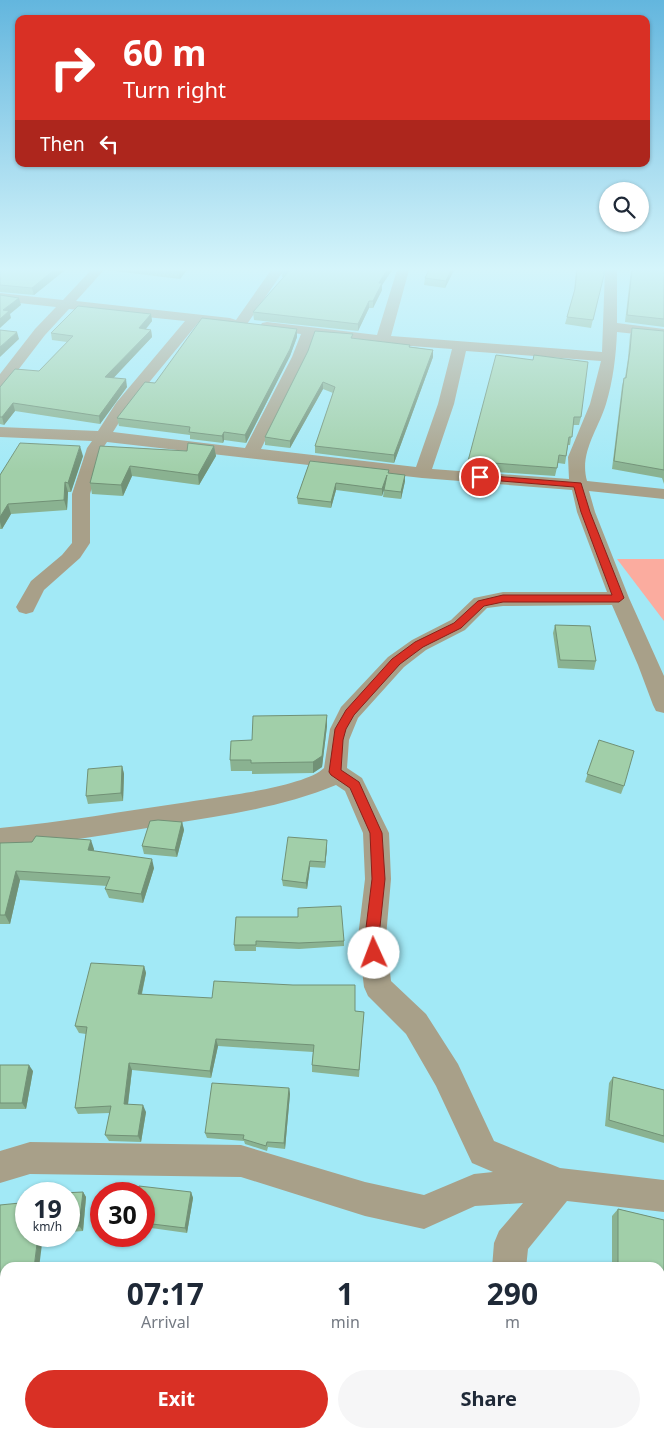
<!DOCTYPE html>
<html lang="en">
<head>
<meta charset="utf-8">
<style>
  body { margin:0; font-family:"Noto Sans",sans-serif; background:#f6f6f7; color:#1f2937; height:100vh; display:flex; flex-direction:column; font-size:19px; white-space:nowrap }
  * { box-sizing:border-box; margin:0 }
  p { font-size:16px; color:#747a83 }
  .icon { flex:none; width:28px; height:28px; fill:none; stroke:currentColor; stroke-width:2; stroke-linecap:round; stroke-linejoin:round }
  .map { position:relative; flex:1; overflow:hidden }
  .sheet { position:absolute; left:0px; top:1262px; width:665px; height:176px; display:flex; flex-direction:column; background:#fff; border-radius:15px 15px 0 0; box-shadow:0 1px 4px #0004 }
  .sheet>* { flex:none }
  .top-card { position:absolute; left:15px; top:15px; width:635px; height:152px; border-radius:10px; box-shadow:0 1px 4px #0004; background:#d93025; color:#fff; overflow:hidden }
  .buttons { position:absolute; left:599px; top:182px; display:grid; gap:10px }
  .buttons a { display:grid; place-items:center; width:50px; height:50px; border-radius:50%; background:#fff; box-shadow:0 1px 4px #0004; font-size:25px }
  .speed { position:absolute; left:15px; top:1182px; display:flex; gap:10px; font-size:25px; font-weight:700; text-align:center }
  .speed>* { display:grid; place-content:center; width:65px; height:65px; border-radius:50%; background:#fff; box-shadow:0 1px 4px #0004; line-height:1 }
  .speed small { font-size:12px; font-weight:400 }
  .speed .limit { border:8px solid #d22; background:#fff; color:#111 }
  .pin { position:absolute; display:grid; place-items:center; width:42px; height:42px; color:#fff; margin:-21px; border:2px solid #fff; border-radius:50%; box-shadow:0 1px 5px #0007 }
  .me { position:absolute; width:55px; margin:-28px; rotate:358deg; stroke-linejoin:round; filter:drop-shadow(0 0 4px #0008) }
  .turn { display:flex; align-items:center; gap:18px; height:105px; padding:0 25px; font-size:22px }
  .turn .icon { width:65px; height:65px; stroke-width:2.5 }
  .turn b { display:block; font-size:35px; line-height:42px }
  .then { display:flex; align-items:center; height:48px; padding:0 25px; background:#0003; gap:10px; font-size:19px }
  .eta { display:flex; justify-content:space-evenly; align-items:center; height:85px; text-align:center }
  .eta b { font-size:30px; font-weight:700; line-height:35px }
  .action { display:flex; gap:10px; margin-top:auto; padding:10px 25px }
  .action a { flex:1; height:58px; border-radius:30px; background:#d93025; color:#fff; font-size:20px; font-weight:700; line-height:58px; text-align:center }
  .action a+a { background:#f6f6f7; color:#1f2937 }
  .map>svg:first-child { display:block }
</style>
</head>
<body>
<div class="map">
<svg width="664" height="1438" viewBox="0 0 664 1438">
  <rect width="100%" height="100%" fill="#a2e9f6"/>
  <polygon fill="#fbac9f" points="617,559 664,559 664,621"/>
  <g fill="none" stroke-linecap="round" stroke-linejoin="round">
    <g fill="#a8a089" fill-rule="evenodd">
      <path d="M91,270H104L76,301L230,318L236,320L271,270H284L245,327L240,328L234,325L198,323L128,408L113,432L245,448L292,357L301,334L262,329L260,326L262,323L267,322L377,335L397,270H409L391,336L602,352L605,270H617V323L664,329V337L617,332C616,356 613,381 606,404C598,430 579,453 587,481L664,489V499L589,491L595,512L629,598L664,676V713L656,711L653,705L638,665L612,605L503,606L487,608L465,630L426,650L404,667L358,718L349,740L347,768L362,778L389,833L391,879L386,937L391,981L426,1014L458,1064L494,1141L560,1168L664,1180V1212L567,1201L528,1249L526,1268H492L494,1243L499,1231L523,1203L475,1206L424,1229L365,1216L241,1177L30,1174L0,1183V1151L30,1142L241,1145L365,1182L424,1195L474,1174L493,1172L472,1163L436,1086L406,1034L368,996L364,987L358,937L365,879L363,833L345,791L336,785C282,807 227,815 170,824C113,834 57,843 0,848V828C63,822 125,811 188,802C217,797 305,787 324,768L330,729L341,707L388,657L412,640L451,620L474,598L503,592H607L577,512L572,490L422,478L107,442L103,448L90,494V543L80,558L44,590L33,612L26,614L19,612L16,607L31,581L62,555L72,543V494L87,448L92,441L0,437V427L98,431L116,403L185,321L69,309L45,335L5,387L0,389V374L35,329L56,307L0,301V293L63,300ZM314,336L383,344L452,349L438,404L416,467L261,449L306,357ZM466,351L601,361L590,404L568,457L569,479L432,469L454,404Z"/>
      <polygon points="492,1434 530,1434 529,1438 491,1438"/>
    </g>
  </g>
  <g fill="#8ab291">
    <polygon points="0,270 65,270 34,295 0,292"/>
    <polygon points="106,270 187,270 180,279"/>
    <polygon points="281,270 392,270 382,285 382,290 373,308 369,308 358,331 254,320 253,312 284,277 282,277"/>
    <polygon points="429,270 454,270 445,288 424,285 425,278"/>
    <polygon points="576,270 604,270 591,328 565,324 574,292"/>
    <polygon points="631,270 664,270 664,327 625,322"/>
    <polygon points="151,314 152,321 146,329 151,330 152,337 113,378 127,387 100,424 15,411 4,425 0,424 0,387 39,371 67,342 52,340 51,333"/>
    <polygon points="632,328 664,331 664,484 662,478 612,469 622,386 624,378 625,378 628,358 630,335"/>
    <polygon points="297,329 297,337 290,356 246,443 224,440 223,443 190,439 190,435 119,426 117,418 155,383"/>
    <polygon points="352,338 433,350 433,357 394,463 315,453 315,446 333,393 323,389 290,448 265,445 265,437"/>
    <polygon points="533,360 581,417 579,425 573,425 570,445 568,445 565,464 558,463 555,476 467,470 468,461"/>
    <polygon points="100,446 187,451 214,446 216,456 199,485 132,476 123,496 92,494 90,483"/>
    <polygon points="83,456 71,492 68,492 67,510 11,514 2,529 0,529 0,475"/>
    <polygon points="310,461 389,470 389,473 405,475 405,481 401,499 383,497 384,489 382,496 336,490 331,508 298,504 297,498"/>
    <polygon points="555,625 596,661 594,670 558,668 553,633"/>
    <polygon points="327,726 322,767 313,773 252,774 252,771 231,771 230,760 252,740"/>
    <polygon points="599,740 624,786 621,794 585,782"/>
    <polygon points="122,766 124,774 123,801 88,804 86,796"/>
    <polygon points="182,822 184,830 177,857 144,854 142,846"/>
    <polygon points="0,843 94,849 94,851 154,868 143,903 109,898 105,889 107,886 20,880 10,924 0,924"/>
    <polygon points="327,847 325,868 310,867 307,889 283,886 282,880"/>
    <polygon points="236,917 344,941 344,946 299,949 256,947 256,951 235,951 234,945"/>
    <polygon points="144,966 146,973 142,994 364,1012 359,1077 312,1072 312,1065 313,1052 218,1046 211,1078 132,1070 128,1105 146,1112 141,1142 109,1141 105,1135 110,1113 78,1114 75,1108 86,1034 79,1033 75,1026"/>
    <polygon points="0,1065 33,1071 26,1109 0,1109"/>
    <polygon points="613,1077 664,1090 664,1143 605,1126 609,1083"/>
    <polygon points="289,1088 290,1094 285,1149 268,1147 267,1151 245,1144 244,1141 207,1138 205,1133"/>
    <polygon points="83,1192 86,1197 83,1231 69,1232 69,1194"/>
    <polygon points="191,1192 193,1198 187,1233 144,1227 144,1194"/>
    <polygon points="0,1205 5,1268 5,1289 0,1290"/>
    <polygon points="618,1209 664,1220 664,1309 660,1308 660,1268 612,1268 612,1216"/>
    <polygon points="607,1434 660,1434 664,1438 614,1438 608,1437"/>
  </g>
  <g fill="#719176">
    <polygon points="54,270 65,270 34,295 32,288"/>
    <polygon points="180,270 187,270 180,279 179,272"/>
    <polygon points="387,270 392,270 382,285 382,290 373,308 373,301 379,283"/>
    <polygon points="451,270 454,270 445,288 446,281"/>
    <polygon points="19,298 21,305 10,314 11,318 0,328 0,319 3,310"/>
    <polygon points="369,301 369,308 358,331 358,324"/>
    <polygon points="151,314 152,321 140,336 139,328"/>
    <polygon points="297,329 297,337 290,356 246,443 245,435"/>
    <polygon points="151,330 152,337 107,385 105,377"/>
    <polygon points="17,332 19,339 0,357 0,347"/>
    <polygon points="433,350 433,357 394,463 394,455"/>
    <polygon points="126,379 127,387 100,424 99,416"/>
    <polygon points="323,382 323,389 290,448 290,441"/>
    <polygon points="13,403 15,411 4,425 2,417"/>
    <polygon points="224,432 224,440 223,443 222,436"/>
    <polygon points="80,446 83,456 71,492 68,483"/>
    <polygon points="214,446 216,456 199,485 198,475"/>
    <polygon points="130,466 132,476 123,496 121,485"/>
    <polygon points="387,475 387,481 382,496 382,489"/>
    <polygon points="405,475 405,481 401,499 401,492"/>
    <polygon points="65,482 68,492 67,510 64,500"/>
    <polygon points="336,483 336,490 331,508 331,502"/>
    <polygon points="8,504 11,514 2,529 0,522 0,517"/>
    <polygon points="327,715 327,726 322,767 313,773 313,762"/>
    <polygon points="122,766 124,774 123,801 121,793"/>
    <polygon points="182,822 184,830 177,857 175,850"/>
    <polygon points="91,840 94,849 91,860 88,850"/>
    <polygon points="327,840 327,847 325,868 325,862"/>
    <polygon points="152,859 154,868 143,903 141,894"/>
    <polygon points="310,861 310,867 307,889 306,883"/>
    <polygon points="16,871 20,880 10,924 5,915"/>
    <polygon points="144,966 146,973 140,1001 138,994"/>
    <polygon points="216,1039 218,1046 211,1078 210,1071"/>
    <polygon points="129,1063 132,1070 127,1111 124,1104"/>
    <polygon points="29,1065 33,1071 26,1109 22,1103"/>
    <polygon points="289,1088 290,1094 285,1149 284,1143"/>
    <polygon points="143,1105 146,1112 141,1142 138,1136"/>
    <polygon points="83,1192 86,1197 83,1231 79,1226"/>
    <polygon points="191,1192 193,1198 187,1233 185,1228"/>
    <polygon points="38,1236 43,1236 39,1268 34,1268"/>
    <polygon points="175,1434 178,1434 176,1438 173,1438"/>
  </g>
  <g fill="#a1cfa9" stroke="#719176">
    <polygon points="0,270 54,270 32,288 0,285"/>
    <polygon points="164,270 180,270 179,272"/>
    <polygon points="286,270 387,270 379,283 382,283 373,301 369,301 358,324 253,312 289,271"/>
    <polygon points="429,270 451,270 446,281 425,278"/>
    <polygon points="577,270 604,270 604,275 593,320 567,317 575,289"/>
    <polygon points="632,270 664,270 664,319 627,315"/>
    <polygon points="0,295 19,298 3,310 9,311 0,319"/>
    <polygon points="78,306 151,314 139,328 151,330 105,377 126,379 99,416 13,403 2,417 0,417 0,387 15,369 39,371 73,336 51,333"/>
    <polygon points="202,318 297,329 290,349 245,435 224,432 222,436 189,432 190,427 117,418 145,382 155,383"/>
    <polygon points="632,328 664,331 664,470 614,461 624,378 626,378 630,350"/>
    <polygon points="0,330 17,332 0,347"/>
    <polygon points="315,331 353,334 351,338 410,345 409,347 433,350 394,455 315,446 335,387 323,382 290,441 265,437 308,351"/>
    <polygon points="496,355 533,360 534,355 588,362 581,417 574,417 572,437 569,437 566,456 559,455 557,468 468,461"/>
    <polygon points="20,443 80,446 68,483 65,482 64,500 8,504 0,517 0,475"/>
    <polygon points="188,443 214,446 198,475 130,466 121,485 90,483 100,446 187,451"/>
    <polygon points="310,461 389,470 388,473 405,475 401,492 384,490 387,475 382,489 336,483 331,502 297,498"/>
    <polygon points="555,625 590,626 596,661 560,660"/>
    <polygon points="327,715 322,756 313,762 251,763 251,760 230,760 231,741 252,740 253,716"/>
    <polygon points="599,740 634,751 624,786 587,774"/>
    <polygon points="122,766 121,793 86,796 88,769"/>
    <polygon points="158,820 182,822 175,850 142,846 150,821"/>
    <polygon points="36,836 91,840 88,850 152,859 141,894 105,889 110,877 16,871 5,915 0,915 0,843 32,842"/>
    <polygon points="288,837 327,840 325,862 310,861 306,883 282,880"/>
    <polygon points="341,906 344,941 299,943 256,941 256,945 234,945 236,917 298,917 298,908"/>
    <polygon points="91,963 144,966 138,994 212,998 214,981 293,985 355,985 355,1011 364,1012 359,1070 312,1065 314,1045 216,1039 210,1071 129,1063 124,1104 143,1105 138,1136 105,1135 111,1106 75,1108 87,1027 75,1026"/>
    <polygon points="0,1065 29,1065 22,1103 0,1103"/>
    <polygon points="613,1077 664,1090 664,1136 609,1120"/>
    <polygon points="212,1083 289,1088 284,1143 267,1142 266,1146 243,1139 244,1135 205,1133"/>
    <polygon points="139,1186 191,1192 185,1228 144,1223 144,1194 137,1194"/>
    <polygon points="83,1192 79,1226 69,1227 69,1194 40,1194"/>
    <polygon points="26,1194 26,1236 38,1236 34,1268 5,1268 5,1285 0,1285 0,1205 20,1203 22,1195"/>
    <polygon points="618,1209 664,1220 664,1302 660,1301 660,1268 618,1268"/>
    <polygon points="134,1265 143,1268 133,1268"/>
    <polygon points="5,1314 5,1336 0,1334 0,1326"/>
    <polygon points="660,1381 664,1381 664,1438 634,1438 612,1435 612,1434 660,1434"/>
    <polygon points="95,1434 175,1434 173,1438 97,1438 94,1436"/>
  </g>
  <linearGradient id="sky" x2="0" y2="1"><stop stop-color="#63b6de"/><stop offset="0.57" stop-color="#d5f5fb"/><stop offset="1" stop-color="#d5f5fb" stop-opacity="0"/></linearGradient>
  <rect width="664" height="472" fill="url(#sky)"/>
  <polygon fill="#d93025" stroke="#8d1f18" points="480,475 581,483 590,512 624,598 619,602 503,602 484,606 461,628 423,647 400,664 354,715 346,729 343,740 341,770 359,782 382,833 385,879 379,936 381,953 379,958 374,960 369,958 365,936 372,879 370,833 350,788 331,775 329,772 335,729 346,710 392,659 415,642 454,623 478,601 503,595 612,595 581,512 574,487 477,479 477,476"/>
</svg>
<div class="buttons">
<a><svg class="icon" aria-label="search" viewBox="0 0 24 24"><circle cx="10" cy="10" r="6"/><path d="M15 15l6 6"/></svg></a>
</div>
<div class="speed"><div>19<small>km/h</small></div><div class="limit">30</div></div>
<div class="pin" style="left:480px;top:477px;background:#d93025"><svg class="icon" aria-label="arrive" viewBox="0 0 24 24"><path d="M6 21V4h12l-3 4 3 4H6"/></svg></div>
<svg class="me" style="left:374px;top:953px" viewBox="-20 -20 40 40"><circle r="19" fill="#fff"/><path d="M0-13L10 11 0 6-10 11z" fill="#d93025"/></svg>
<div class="top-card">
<div class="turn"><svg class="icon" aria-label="right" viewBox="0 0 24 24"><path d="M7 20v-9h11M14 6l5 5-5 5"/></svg><div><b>60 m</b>Turn right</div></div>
<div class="then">Then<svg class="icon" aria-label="left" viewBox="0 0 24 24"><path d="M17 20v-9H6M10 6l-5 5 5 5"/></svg></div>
</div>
<section class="sheet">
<div class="eta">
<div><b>07:17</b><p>Arrival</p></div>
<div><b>1</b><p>min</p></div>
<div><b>290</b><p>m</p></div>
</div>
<div class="action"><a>Exit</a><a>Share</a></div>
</section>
</div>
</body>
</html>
